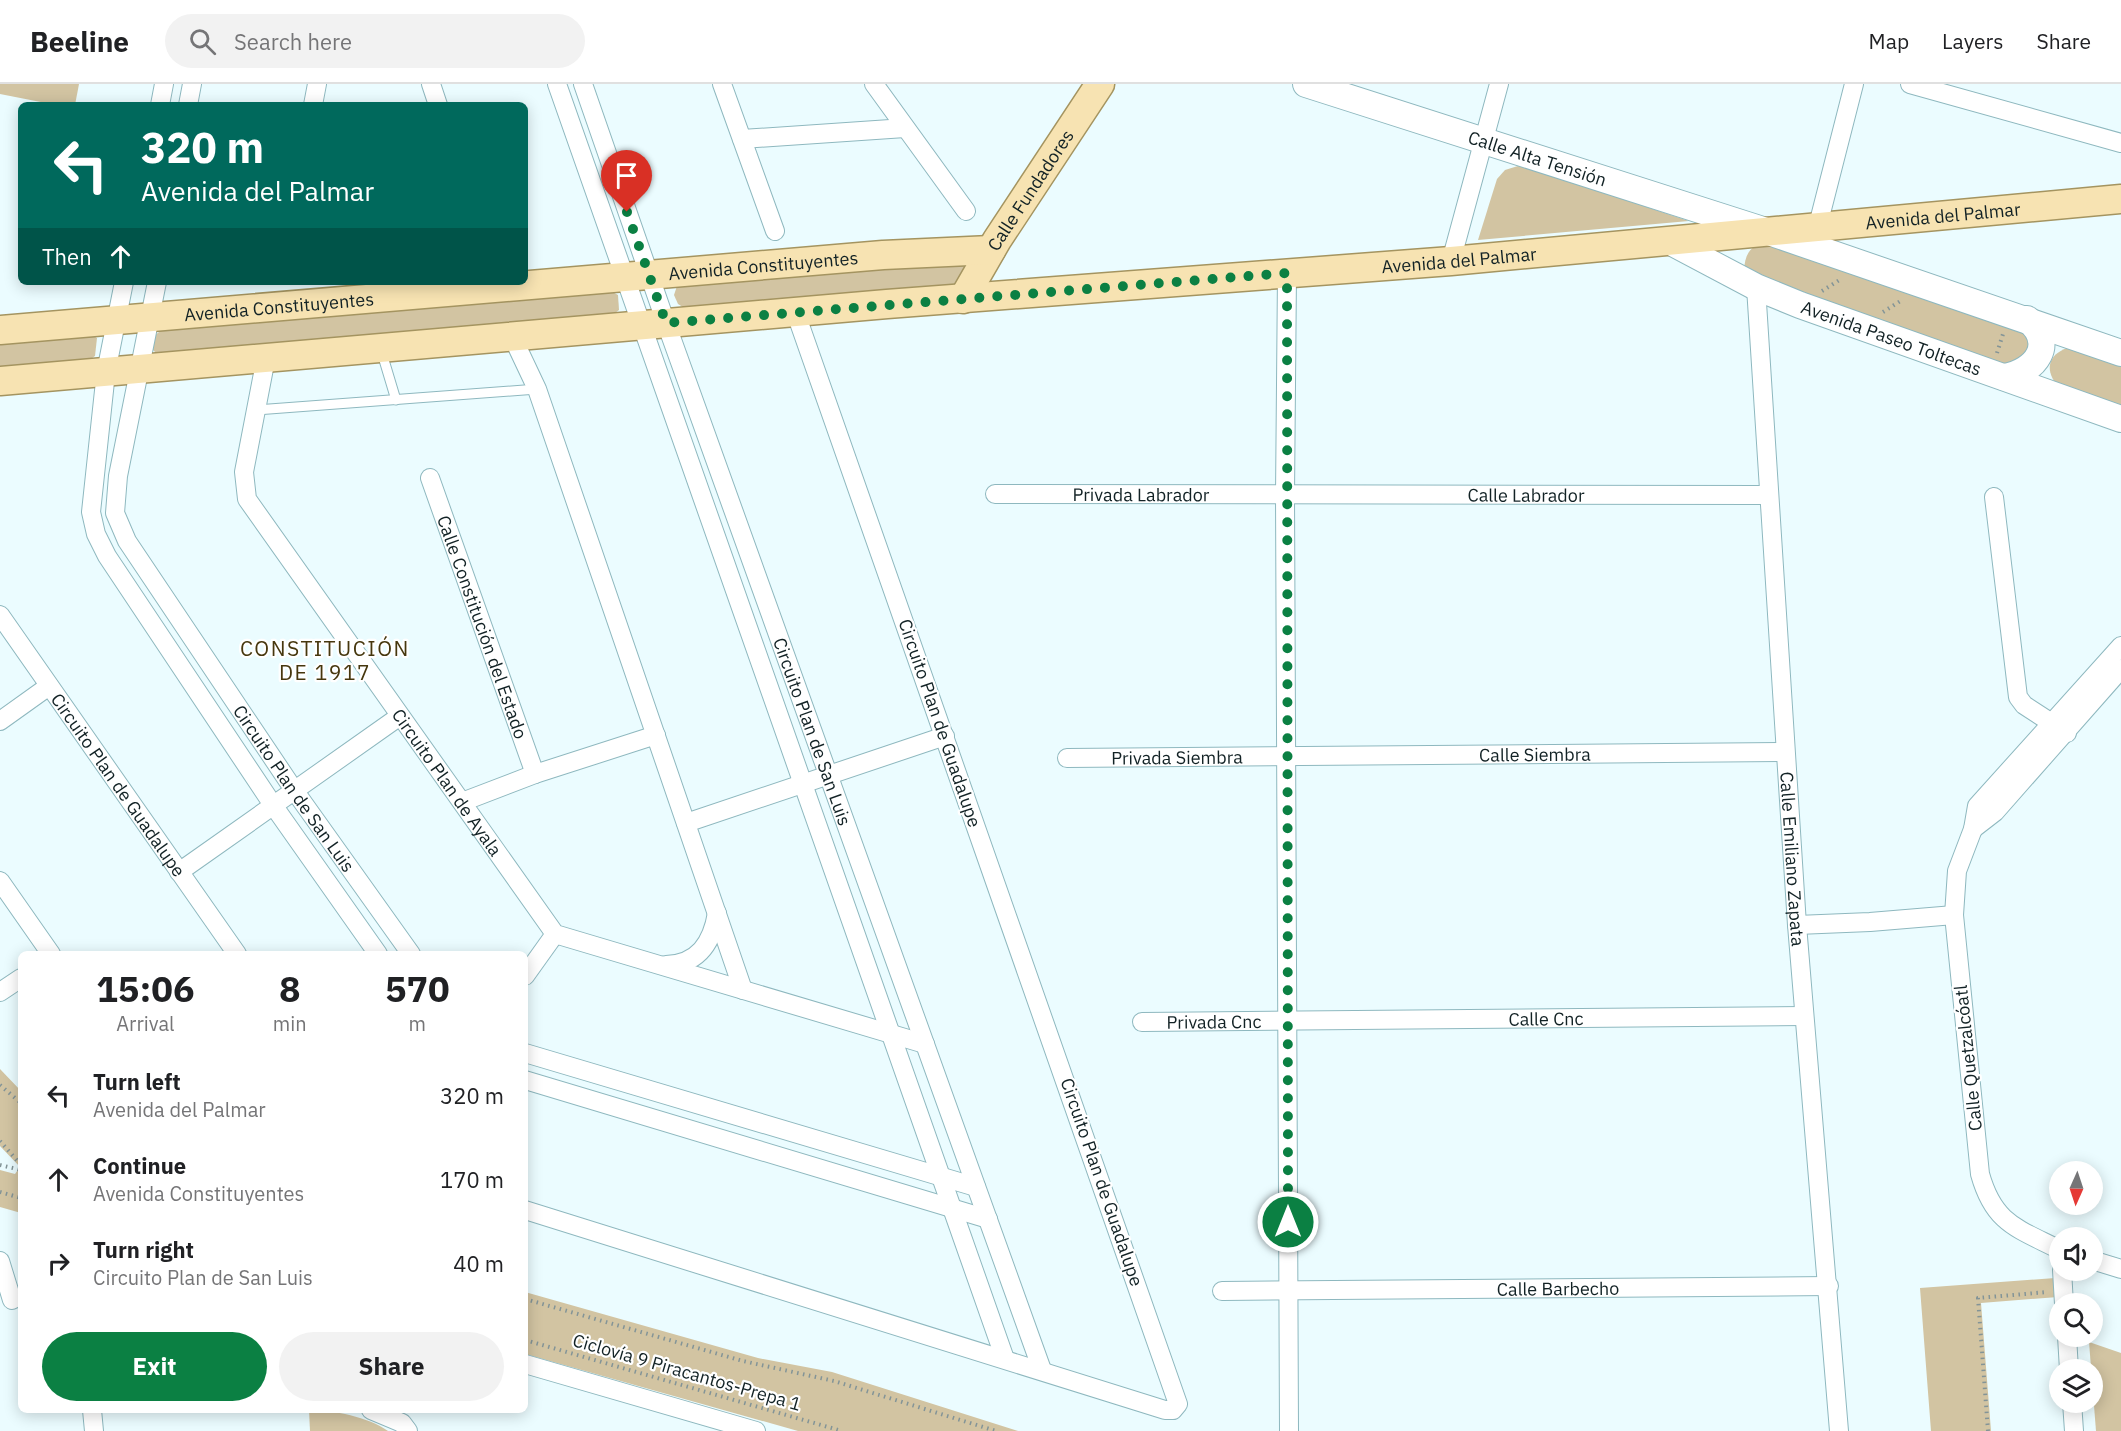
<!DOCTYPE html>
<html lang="en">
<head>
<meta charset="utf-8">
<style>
  body { margin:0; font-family:"IBM Plex Sans",sans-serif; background:#f2f2f2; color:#202124; height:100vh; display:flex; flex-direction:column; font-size:22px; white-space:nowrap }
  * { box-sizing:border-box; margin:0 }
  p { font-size:20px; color:#757577 }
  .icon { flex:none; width:33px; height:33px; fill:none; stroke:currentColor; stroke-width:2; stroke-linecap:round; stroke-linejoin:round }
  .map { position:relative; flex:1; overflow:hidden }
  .sheet { position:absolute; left:18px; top:867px; width:510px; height:462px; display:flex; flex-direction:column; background:#fff; border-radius:9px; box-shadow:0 3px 15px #0003 }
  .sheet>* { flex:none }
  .guide { position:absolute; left:18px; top:18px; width:510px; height:183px; border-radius:9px; box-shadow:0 3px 15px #0003; background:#00695c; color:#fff; overflow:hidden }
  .needle { width:39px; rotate:183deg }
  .tools { position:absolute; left:2049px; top:1077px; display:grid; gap:12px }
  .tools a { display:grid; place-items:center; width:54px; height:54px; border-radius:50%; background:#fff; box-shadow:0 3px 15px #0003; font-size:30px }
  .pin { position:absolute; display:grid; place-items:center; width:51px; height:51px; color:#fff; margin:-62px -26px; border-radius:50% 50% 50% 0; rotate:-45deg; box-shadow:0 0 6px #0007 }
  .pin .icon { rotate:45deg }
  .me { position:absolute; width:66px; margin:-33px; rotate:0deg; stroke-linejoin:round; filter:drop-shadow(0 0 4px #0008) }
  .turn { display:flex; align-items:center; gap:21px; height:126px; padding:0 24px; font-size:27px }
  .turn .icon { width:78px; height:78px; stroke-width:2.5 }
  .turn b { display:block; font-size:42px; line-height:51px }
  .then { display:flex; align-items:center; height:57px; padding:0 24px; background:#0003; gap:12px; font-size:22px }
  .eta { display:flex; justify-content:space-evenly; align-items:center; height:102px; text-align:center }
  .eta b { font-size:36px; font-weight:700; line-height:42px }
  .cta { display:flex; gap:12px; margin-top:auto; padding:12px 24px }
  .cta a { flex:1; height:69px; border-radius:36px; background:#0b8043; color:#fff; font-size:24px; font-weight:700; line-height:69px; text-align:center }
  .cta a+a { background:#f2f2f2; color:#202124 }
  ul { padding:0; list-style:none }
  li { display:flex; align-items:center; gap:18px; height:84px; padding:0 24px }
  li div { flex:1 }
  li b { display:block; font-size:22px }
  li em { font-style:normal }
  header { display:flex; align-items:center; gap:36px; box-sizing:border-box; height:84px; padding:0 30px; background:#fff; border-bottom:2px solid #e0e0e0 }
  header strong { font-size:28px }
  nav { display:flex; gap:33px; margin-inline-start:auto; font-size:21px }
  .search { width:420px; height:54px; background:#f2f2f2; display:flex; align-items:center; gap:15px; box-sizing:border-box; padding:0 21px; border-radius:33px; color:#757577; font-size:22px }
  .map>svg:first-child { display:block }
</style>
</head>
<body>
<header>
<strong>Beeline</strong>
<div class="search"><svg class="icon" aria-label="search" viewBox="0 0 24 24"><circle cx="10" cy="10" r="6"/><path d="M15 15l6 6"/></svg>Search here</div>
<nav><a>Map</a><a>Layers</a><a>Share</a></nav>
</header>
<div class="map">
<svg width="2121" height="1347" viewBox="0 0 2121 1347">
  <rect width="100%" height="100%" fill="#ebfcff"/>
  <g fill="#d2c4a2">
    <polygon points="0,0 79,0 75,21 56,21 0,10"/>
    <polygon points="1518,82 1535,86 1689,137 1478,156 1497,95 1505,86"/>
    <path d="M1773,157L2026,247L2033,266L2012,285L1787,209L1744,185C1746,165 1753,160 1773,157Z"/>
    <polygon points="962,179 968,182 950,205 686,225 678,220 674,211 677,202"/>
    <polygon points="609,206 618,211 619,226 611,232 159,272 153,266 155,251 162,246"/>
    <polygon points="90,250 97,254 95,272 88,277 0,285 0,259"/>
    <path d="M2071,263L2121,277V327L2057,301C2043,284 2050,268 2071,263Z"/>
    <polygon points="0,985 21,1007 21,1129 0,1123 0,1086 15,1090 20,1083 0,1062"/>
    <polygon points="2055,1194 2058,1213 1981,1219 1991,1347 1931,1347 1920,1204"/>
    <polygon points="525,1208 758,1274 832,1288 1018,1347 798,1347 525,1270"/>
    <polygon points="2089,1258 2121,1269 2121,1347 2096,1347"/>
    <path d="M309,1326C334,1326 368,1333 388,1347H310Z"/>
  </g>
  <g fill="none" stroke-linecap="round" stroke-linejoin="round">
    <g stroke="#8eb8bf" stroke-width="11">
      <g id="lane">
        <polyline points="381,266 396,316"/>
        <polyline points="256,326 537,305"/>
      </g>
    </g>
    <g stroke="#8eb8bf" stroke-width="20">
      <g id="street">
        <polyline points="431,0 438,21"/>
        <polyline points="557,0 1005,1275"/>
        <path id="s1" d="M583,0L666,239L1042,1286"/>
        <polyline points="722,0 775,147"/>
        <polyline points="874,0 966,127"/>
        <polyline points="1910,0 2121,59"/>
        <polyline points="160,21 164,0"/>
        <polyline points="188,21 192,0"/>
        <polyline points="313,21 317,0"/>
        <polyline points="742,55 905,44"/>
        <polyline points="1818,141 1854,0"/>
        <polyline points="1451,177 1499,0"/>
        <polyline points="1287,189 1285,411 1289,1347"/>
        <polyline points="124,198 106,288 91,428 96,450 107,472 273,721 378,870"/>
        <path id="s2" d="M157,198L118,392L115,429L127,457L294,706L411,870"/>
        <path id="s3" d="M1756,203L1797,841L1839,1347"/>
        <polyline points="512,252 537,305 743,906"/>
        <path id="s4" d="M266,274L244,388L247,415L555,850L925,960"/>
        <path id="s5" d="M430,394L535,690"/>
        <path id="s6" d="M995,410L1768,411"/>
        <polyline points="1994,413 2018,613 2024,621 2067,649"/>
        <path id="s7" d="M0,531L237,870"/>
        <polyline points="0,637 49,602"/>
        <path id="s8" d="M1067,674L1785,668"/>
        <polyline points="462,718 535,690 656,651"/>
        <polyline points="686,739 945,652"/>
        <polyline points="1973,745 1995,728 2121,585"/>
        <polyline points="179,788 400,632"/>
        <polyline points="0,797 51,870"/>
        <polyline points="1797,841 1870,838 1954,831"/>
        <path d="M666,881C698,880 712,859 717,829"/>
        <polyline points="525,892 555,850"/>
        <polyline points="0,908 21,894"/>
        <path id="s9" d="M1142,938L1804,932"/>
        <polyline points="525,969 976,1103"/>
        <polyline points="525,996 988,1135"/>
        <polyline points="525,1126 1165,1326 1173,1326 1178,1320 795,227"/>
        <path d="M2060,1166C2017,1144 1994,1140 1980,1090L1954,831L1957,787L1973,745L1977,722L2121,562"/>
        <polyline points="2092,1176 2121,1185"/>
        <polyline points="0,1177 12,1216"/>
        <polyline points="2062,1186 2064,1220"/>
        <path id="s10" d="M1222,1207L1829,1202"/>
        <polyline points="2067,1252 2069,1286"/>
        <polyline points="525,1280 756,1347"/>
        <polyline points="2072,1318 2074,1347"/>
        <polyline points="92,1326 94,1347"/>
        <polyline points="371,1326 402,1339 408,1347"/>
      </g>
    </g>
    <g stroke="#8eb8bf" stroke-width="28">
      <g id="secondary">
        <path id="s11" d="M1306,0L1769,148L2121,269"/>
        <path id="s12" d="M1669,157L1756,203L1800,221L2121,335"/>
        <path d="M2004,293C2036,288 2057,259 2027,235"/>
      </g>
    </g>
    <g stroke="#a49460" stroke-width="31">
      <g id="primary">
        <path id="s13" d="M963,215L997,156L1100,0"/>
        <path id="s14" d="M0,246L883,171L991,166"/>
        <path id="s15" d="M0,297L887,220L1451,177L2121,115"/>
      </g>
    </g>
    <g stroke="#839497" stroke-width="4" stroke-dasharray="1.5 4.5" stroke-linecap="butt">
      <polyline points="1822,207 1841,195"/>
      <polyline points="1883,228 1902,216"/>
      <polyline points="1997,269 2003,250"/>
      <polyline points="0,1001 21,1019"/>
      <polyline points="0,1057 21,1081"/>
      <polyline points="0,1081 21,1086"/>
      <polyline points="0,1108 21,1114"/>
      <polyline points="525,1215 743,1277 834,1297 996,1347"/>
      <polyline points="525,1256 842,1347"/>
      <polyline points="1988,1347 1978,1214 2048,1208"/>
    </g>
    <use href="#lane" stroke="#fff" stroke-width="9"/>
    <use href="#street" stroke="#fff" stroke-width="18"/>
    <use href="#secondary" stroke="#fff" stroke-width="26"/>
    <use href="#primary" stroke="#f7e3b2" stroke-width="28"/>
  </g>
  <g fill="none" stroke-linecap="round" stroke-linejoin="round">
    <polyline stroke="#0b8043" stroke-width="10" stroke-dasharray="0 18" points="627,128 666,239 1287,189 1288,1138"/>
  </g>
  <g text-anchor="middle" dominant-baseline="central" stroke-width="4.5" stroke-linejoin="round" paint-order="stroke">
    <g font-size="18" fill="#122225" stroke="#fff">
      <text stroke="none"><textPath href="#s11" startOffset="243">Calle Alta Tensión</textPath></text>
      <text stroke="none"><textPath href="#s13" startOffset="128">Calle Fundadores</textPath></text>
      <text stroke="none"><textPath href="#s15" startOffset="1950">Avenida del Palmar</textPath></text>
      <text stroke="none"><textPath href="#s15" startOffset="1464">Avenida del Palmar</textPath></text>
      <text stroke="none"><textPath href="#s14" startOffset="766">Avenida Constituyentes</textPath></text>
      <text stroke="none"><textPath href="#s14" startOffset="280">Avenida Constituyentes</textPath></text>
      <text stroke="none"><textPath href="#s12" startOffset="243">Avenida Paseo Toltecas</textPath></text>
      <text stroke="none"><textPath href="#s6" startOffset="146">Privada Labrador</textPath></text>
      <text stroke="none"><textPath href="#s6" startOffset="531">Calle Labrador</textPath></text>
      <text stroke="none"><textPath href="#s5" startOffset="158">Calle Constitución del Estado</textPath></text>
      <text transform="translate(940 639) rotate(71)">Circuito Plan de Guadalupe</text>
      <text stroke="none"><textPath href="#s1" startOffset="687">Circuito Plan de San Luis</textPath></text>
      <text stroke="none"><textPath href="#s8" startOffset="468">Calle Siembra</textPath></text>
      <text stroke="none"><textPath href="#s8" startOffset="110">Privada Siembra</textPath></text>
      <text stroke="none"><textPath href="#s4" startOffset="490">Circuito Plan de Ayala</textPath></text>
      <text stroke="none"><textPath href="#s7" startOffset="207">Circuito Plan de Guadalupe</textPath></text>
      <text stroke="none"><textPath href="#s2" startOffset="564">Circuito Plan de San Luis</textPath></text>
      <text stroke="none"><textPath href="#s3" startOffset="573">Calle Emiliano Zapata</textPath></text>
      <text stroke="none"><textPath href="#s9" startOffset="404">Calle Cnc</textPath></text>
      <text stroke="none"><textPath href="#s9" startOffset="72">Privada Cnc</textPath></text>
      <text transform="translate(1968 974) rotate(-96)">Calle Quetzalcóatl</text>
      <text transform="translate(1102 1098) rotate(71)">Circuito Plan de Guadalupe</text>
      <text stroke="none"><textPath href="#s10" startOffset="336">Calle Barbecho</textPath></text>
      <text transform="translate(687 1288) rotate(16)">Ciclovía 9 Piracantos-Prepa 1</text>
    </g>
    <g font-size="21" letter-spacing="1.5" fill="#46370e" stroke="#fff">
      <text x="325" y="564">CONSTITUCIÓN<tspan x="325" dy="24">DE 1917</tspan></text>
    </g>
  </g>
</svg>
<div class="tools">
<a><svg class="needle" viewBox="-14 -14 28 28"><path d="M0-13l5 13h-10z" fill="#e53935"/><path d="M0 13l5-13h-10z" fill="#757577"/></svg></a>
<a><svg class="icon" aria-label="sound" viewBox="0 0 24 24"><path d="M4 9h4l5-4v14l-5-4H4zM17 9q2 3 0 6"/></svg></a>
<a><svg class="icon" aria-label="search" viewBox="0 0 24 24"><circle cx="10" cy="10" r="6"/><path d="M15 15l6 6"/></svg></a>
<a><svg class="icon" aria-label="layers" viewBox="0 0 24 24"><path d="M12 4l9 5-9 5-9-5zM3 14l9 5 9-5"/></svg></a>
</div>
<div class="pin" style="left:627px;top:128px;background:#d93025"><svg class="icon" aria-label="arrive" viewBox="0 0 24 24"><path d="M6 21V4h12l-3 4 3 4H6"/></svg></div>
<svg class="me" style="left:1288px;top:1138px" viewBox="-20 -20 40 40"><circle r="17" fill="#0b8043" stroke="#fff" stroke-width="3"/><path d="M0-11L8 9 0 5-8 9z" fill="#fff"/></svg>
<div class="guide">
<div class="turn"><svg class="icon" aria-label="left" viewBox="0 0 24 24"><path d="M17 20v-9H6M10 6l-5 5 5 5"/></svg><div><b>320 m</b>Avenida del Palmar</div></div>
<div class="then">Then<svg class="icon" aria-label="ahead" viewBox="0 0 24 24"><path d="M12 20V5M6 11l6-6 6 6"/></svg></div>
</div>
<section class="sheet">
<div class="eta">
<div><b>15:06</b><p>Arrival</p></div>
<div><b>8</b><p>min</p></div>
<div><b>570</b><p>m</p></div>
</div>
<ul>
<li><svg class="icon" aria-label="left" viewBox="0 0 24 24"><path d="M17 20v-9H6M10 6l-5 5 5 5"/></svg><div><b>Turn left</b><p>Avenida del Palmar</p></div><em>320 m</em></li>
<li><svg class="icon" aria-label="ahead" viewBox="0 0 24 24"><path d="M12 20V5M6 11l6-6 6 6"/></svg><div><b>Continue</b><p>Avenida Constituyentes</p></div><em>170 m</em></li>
<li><svg class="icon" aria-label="right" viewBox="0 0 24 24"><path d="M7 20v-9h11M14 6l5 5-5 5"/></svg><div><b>Turn right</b><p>Circuito Plan de San Luis</p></div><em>40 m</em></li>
</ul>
<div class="cta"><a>Exit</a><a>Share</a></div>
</section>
</div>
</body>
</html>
